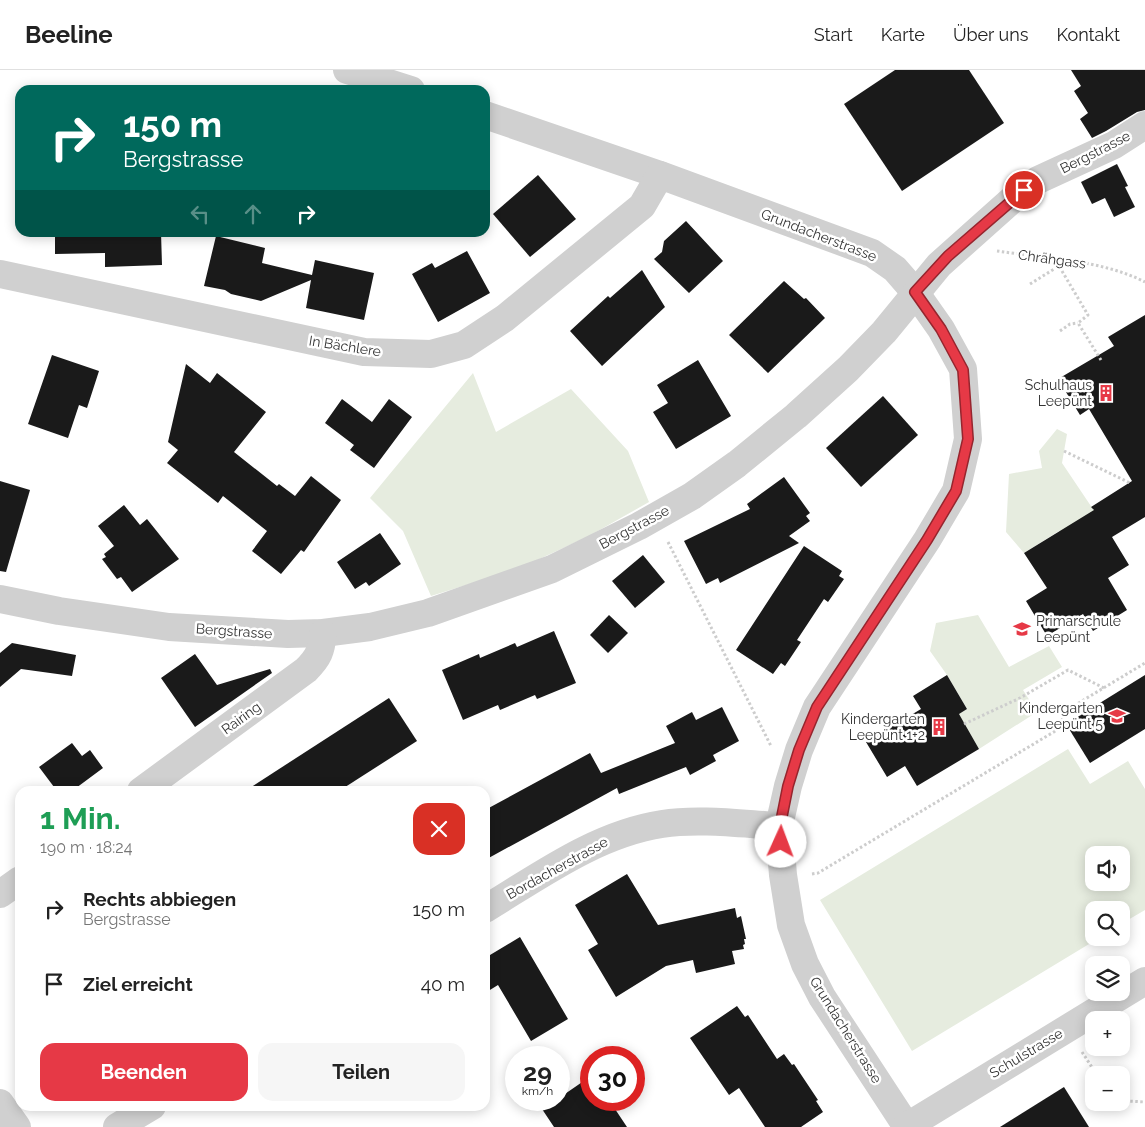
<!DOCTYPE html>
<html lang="de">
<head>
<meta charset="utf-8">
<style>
  body { margin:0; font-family:Raleway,sans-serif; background:#f6f6f6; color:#222; height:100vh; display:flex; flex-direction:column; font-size:19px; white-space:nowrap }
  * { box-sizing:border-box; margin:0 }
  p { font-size:16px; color:#767676 }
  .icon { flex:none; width:28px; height:28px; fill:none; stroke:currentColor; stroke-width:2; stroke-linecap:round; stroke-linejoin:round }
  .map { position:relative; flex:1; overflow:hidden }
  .panel { position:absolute; left:15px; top:716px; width:475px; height:325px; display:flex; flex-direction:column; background:#fff; border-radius:15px; box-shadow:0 2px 12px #0003 }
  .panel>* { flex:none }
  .guide { position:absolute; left:15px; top:15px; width:475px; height:152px; border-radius:15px; box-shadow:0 2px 12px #0003; background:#00695c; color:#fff; overflow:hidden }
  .controls { position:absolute; left:1085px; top:776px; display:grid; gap:10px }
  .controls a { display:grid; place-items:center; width:45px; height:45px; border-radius:10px; background:#fff; box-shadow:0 2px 12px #0003; font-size:25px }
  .speed { position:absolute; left:505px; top:976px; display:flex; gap:10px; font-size:25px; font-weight:700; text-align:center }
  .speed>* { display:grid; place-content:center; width:65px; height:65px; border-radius:50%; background:#fff; box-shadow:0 2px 12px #0003; line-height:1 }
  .speed small { font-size:12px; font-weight:400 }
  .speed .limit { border:8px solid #d22; background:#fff; color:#111 }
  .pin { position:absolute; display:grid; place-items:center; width:42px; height:42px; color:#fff; margin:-21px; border:2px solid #fff; border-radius:50%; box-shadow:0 1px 5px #0007 }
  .me { position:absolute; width:55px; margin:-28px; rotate:2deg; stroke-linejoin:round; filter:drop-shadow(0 0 4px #0008) }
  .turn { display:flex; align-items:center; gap:18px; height:105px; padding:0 25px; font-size:22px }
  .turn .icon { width:65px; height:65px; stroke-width:2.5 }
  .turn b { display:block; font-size:35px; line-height:42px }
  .lanes { display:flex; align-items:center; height:48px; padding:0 25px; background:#0003; justify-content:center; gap:25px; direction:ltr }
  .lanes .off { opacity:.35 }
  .round { display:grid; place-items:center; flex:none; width:52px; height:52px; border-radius:15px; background:#f6f6f6 }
  .headline { display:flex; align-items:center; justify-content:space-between; height:85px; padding:0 25px }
  h1 { font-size:30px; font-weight:700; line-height:38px; color:#1e9e55 }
  .button { display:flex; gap:10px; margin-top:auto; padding:10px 25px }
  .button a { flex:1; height:58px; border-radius:15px; background:#e63946; color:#fff; font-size:20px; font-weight:700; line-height:58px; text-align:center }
  .button a+a { background:#f6f6f6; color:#222 }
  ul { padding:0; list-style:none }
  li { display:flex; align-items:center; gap:15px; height:75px; padding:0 25px }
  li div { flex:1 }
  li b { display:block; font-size:19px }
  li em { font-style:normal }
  header { display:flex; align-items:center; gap:30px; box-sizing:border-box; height:70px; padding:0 25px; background:#fff; border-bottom:1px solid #e0e0e0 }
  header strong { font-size:24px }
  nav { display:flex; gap:28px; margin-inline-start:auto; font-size:18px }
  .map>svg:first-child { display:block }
</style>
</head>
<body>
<header>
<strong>Beeline</strong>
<nav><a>Start</a><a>Karte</a><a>Über uns</a><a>Kontakt</a></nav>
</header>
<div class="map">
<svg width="1145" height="1057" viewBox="0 0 1145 1057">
  <rect width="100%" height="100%" fill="#fff"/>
  <g fill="#e6ecdf" fill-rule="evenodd">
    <polygon points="473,303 496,362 571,319 628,381 649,432 589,466 520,498 431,526 403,461 370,428"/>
    <polygon points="1057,359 1067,364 1062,393 1101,451 1072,483 1059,461 1024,483 1006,462 1009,404 1042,398 1039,381"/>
    <polygon points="978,545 1009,597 1049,576 1062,597 1023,620 1037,642 979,679 958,644 967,639 947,605 930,581 936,553"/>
    <path d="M1068,679L1090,714L1128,691L1145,719V840L1121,854V840H1094V868H1099L912,981L820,830ZM1094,785H1121V812H1094Z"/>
  </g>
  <g fill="#1a1a1a">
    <polygon points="895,0 969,0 1004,53 902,121 844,34"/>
    <polygon points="1071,0 1145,0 1145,40 1137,42 1106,61 1092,68 1080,49 1088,43 1074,21 1081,16"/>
    <polygon points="1117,94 1128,116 1125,117 1135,137 1114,147 1105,128 1092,134 1081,112"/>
    <polygon points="538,105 576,149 530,187 493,144"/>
    <polygon points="686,151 723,191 689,223 654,189 662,182 664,171"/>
    <polygon points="55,162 161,162 162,195 105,197 105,183 55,184"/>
    <polygon points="216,166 265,178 262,193 312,205 315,190 374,203 364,250 306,238 311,210 261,231 231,224 225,220 204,216"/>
    <polygon points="467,181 490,223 438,252 412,204 432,193 435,198"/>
    <polygon points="642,200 665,237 602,296 570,261 608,226 610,228"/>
    <polygon points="784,211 804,229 806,228 825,248 768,303 729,265"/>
    <polygon points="1145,245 1145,447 1112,467 1129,495 1108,508 1127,540 1093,561 1083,544 1047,566 1026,531 1047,518 1024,483 1094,440 1091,437 1132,411 1089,339 1080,345 1058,309 1114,276 1108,267"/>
    <polygon points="52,285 99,301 87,338 79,335 68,368 28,354"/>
    <polygon points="698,290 731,346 676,379 653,342 668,333 657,315"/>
    <polygon points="186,294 210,313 217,303 266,342 234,382 277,416 279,414 295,426 311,406 341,430 304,482 301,480 281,504 252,481 267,461 223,426 218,433 167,393 178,380 168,372"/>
    <polygon points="883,326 918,365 861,417 826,378"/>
    <polygon points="342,329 372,352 389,329 412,347 374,398 350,380 354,375 325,353"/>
    <polygon points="784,407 810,443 806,446 810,451 789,466 799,473 720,513 718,508 706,514 684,471 750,439 747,434"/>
    <polygon points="0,411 30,420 6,502 0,501"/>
    <polygon points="124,435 140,455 147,449 179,489 132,522 121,507 117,509 102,489 106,487 104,484 114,476 98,456"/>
    <polygon points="380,463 401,494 369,516 366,512 355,519 337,492"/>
    <polygon points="804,476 842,501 839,506 844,509 828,532 824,529 797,570 801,572 785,596 781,593 773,604 736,580"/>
    <polygon points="643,485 665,512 635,538 612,511"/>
    <polygon points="609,545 628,563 608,583 590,565"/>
    <polygon points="554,561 576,613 537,629 535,625 500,640 498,635 463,650 442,600 479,584 480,588 515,573 517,577"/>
    <polygon points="12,573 76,585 72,606 21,599 0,617 0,583"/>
    <polygon points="195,584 217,615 270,599 272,603 195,657 161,608"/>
    <polygon points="947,605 967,639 959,644 979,679 917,716 905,696 887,707 866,672 921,639 913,626"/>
    <polygon points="1145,605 1145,659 1090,693 1066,654"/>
    <polygon points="389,628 417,671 339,721 245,721"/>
    <polygon points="722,637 739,671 713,685 716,691 690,705 686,697 619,724 617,718 485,790 485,740 590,683 601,703 675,673 666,656 692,642 696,650"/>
    <polygon points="72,673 82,686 90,680 103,698 72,721 57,721 39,697"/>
    <polygon points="627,804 658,855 735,838 737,848 741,846 746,869 744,869 745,874 743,875 744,879 732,881 735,894 696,903 693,890 666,896 616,927 588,880 598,874 575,835"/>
    <polygon points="520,867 568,949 531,971 498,915 485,923 485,888"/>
    <polygon points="737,936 745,947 748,945 777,989 784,984 792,995 794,994 818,1030 816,1031 823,1042 801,1057 765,1057 739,1018 729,1025 690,968"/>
    <polygon points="591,1006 591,1030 609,1030 627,1057 554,1057 542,1039 556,1030 559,1030 559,1028"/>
    <polygon points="1064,1017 1089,1057 1000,1057"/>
  </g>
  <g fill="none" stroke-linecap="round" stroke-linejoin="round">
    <g stroke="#cdcdcd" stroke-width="3" stroke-dasharray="2.5 2.5" stroke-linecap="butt">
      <path d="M997,181C1045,188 1102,190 1145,212"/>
      <polyline points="1030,214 1059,196 1088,245 1078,253 1101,290"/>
      <polyline points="1060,261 1070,254 1078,253"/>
      <polyline points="1064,381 1130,413"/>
      <polyline points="668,472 771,676"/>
      <polyline points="964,654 1020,628 1068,600 1104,618"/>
      <polyline points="812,804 818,803 1057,660 1067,640 1145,593"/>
      <polyline points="1082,982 1097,1005"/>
      <polyline points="1121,1028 1127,1031 1145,1032"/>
    </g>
    <g stroke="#d0d0d0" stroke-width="28">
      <polyline points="347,0 411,20"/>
      <polyline points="485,45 660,105 872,183 895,199 915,222 941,259 963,299 968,369 956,421 927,470 817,637 799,680 788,716 779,756 783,805 791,855 805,894 822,927 907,1057"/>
      <polyline points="0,204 364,282 431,284 464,275 505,248 642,136 660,105"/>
      <polyline points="0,529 59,541 169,557 288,564 323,563 370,557 428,543 552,499 639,456 692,426 737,394 796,346 848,299 884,262 939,195 1023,120 1038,110 1114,75 1145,55"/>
      <path d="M141,721L306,600C319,587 321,581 323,563"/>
      <polyline points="0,824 20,810"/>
      <path d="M485,839C541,805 597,764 662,754C698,748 743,754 779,756"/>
      <polyline points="0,1033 17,1057"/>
      <polyline points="117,1057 152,1036"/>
      <polyline points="906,1057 1145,911"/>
    </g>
  </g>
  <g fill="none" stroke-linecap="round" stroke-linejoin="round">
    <g stroke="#96252e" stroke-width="12">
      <polyline id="route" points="781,772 780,756 788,716 799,680 817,637 927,470 956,421 968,369 963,300 941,259 915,222 948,186 1024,120"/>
    </g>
    <use href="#route" stroke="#e63946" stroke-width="9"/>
  </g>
  <defs>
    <g id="building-bare" transform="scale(1.35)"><path d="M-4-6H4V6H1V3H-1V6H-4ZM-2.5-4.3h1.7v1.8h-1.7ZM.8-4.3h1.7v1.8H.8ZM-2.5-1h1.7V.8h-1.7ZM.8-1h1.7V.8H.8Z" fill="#e63946" stroke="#fff" stroke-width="2.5" paint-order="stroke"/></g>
    <g id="school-bare" transform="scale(1.35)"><path d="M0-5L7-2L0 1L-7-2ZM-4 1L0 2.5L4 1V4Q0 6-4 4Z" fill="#e63946" stroke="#fff" stroke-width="2.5" paint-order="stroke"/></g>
  </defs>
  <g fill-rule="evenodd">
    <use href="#building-bare" x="1106" y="323"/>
    <use href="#school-bare" x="1022" y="559"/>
    <use href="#school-bare" x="1117" y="646"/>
    <use href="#building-bare" x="939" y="657"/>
  </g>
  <g text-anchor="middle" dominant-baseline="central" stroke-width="5" stroke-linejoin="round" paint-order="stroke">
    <g font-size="14" fill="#333" stroke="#fff">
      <text transform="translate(1095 82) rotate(-27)">Bergstrasse</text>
      <text transform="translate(819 165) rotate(21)">Grundacherstrasse</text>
      <text transform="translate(1052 189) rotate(8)">Chrähgass</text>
      <text transform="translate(345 276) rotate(9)">In Bächlere</text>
      <text transform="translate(634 457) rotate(-28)">Bergstrasse</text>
      <text transform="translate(234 561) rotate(4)">Bergstrasse</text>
      <text transform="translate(241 648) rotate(-36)">Rairing</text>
      <text transform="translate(557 798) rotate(-29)">Bordacherstrasse</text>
      <text transform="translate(846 960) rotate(58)">Grundacherstrasse</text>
      <text transform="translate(1026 983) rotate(-31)">Schulstrasse</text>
    </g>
    <g font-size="14" fill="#333" stroke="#fff" text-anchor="end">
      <text x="1092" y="315">Schulhaus<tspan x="1092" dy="16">Leepünt</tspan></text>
      <text x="1036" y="551" text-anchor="start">Primarschule<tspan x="1036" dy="16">Leepünt</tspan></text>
      <text x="1103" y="638">Kindergarten<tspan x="1103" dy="16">Leepünt 5</tspan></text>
      <text x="925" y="649">Kindergarten<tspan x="925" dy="16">Leepünt 1+2</tspan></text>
    </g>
  </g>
</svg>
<div class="controls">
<a><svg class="icon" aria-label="sound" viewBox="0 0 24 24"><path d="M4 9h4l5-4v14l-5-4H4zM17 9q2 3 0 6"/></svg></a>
<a><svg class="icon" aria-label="search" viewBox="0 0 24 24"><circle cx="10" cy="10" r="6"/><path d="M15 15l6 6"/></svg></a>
<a><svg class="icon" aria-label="layers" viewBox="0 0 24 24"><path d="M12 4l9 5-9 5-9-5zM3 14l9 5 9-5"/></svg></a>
<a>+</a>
<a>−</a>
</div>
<div class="speed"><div>29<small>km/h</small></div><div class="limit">30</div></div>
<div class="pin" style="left:1024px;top:120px;background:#d93025"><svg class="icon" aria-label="arrive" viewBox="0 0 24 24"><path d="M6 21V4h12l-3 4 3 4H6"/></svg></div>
<svg class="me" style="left:781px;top:772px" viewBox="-20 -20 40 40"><circle r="19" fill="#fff"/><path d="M0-13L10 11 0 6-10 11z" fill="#e63946"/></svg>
<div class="guide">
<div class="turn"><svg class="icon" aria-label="right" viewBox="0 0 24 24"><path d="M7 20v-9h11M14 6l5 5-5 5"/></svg><div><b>150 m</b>Bergstrasse</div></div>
<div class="lanes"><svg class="icon off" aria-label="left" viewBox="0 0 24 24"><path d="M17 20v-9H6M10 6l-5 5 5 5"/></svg><svg class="icon off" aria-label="ahead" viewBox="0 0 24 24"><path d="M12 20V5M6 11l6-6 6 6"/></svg><svg class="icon" aria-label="right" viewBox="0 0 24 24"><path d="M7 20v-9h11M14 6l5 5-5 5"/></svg></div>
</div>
<section class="panel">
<div class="headline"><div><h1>1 Min.</h1><p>190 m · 18:24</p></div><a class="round" style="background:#d93025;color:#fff"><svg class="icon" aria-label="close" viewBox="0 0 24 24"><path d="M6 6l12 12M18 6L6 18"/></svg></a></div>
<ul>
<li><svg class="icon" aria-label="right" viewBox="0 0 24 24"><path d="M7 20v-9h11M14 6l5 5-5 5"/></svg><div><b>Rechts abbiegen</b><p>Bergstrasse</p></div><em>150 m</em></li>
<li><svg class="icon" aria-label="arrive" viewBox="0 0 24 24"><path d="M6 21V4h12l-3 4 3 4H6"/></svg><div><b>Ziel erreicht</b></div><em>40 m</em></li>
</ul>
<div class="button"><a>Beenden</a><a>Teilen</a></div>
</section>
</div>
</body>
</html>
